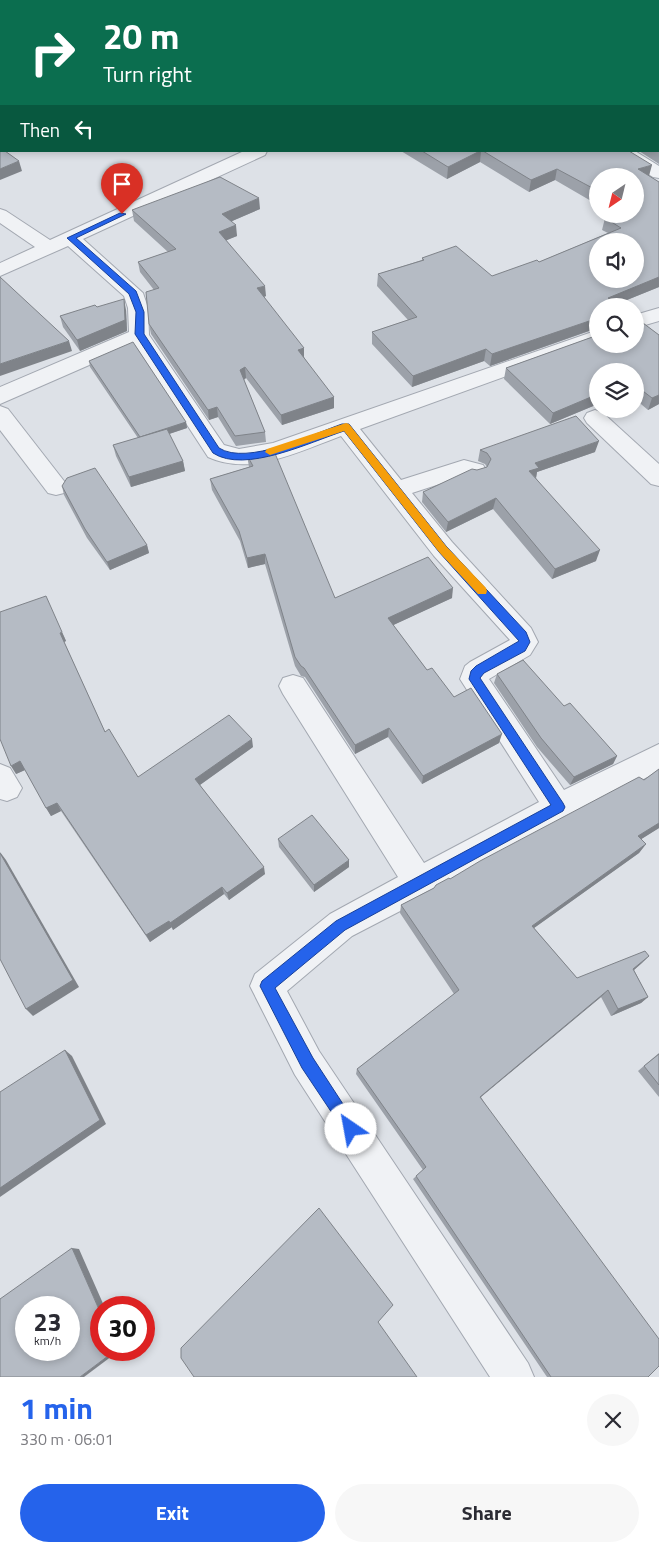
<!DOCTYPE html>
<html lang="en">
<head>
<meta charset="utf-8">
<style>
  body { margin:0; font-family:"Titillium Web",sans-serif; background:#f7f7f7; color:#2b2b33; height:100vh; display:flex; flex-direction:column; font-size:19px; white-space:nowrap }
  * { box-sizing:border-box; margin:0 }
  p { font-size:16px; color:#7c7c81 }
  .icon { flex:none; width:28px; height:28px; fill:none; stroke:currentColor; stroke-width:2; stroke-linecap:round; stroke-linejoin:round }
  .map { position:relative; height:1377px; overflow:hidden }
  .drawer { display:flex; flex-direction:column; background:#fff; flex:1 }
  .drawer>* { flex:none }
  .guide { position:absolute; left:0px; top:0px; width:660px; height:152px; box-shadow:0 2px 8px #0003; background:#0b6e4f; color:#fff; overflow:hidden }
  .needle { width:32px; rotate:215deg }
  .controls { position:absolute; left:589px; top:168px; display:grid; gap:10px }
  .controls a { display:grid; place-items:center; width:55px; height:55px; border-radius:50%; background:#fff; box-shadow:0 2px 8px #0003; font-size:25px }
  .speed { position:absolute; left:15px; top:1296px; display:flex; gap:10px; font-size:25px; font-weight:700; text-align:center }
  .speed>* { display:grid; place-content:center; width:65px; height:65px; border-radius:50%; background:#fff; box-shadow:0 2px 8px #0003; line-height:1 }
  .speed small { font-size:12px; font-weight:400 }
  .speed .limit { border:8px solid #d22; background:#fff; color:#111 }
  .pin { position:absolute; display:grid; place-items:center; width:42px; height:42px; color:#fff; margin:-51px -21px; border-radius:50% 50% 50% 0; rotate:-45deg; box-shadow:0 0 5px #0007 }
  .pin .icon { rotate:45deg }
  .me { position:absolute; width:55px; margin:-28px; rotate:327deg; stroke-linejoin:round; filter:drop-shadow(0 0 4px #0008) }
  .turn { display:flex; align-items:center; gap:18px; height:105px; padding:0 20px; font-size:22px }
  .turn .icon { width:65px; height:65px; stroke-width:2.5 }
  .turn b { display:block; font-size:35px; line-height:42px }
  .then { display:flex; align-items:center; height:48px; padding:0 20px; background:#0003; gap:10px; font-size:19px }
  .round { display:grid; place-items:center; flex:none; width:52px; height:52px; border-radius:26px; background:#f7f7f7 }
  .headline { display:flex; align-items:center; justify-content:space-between; height:85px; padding:0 20px }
  h1 { font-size:30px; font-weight:700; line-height:38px; color:#2563eb }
  .button { display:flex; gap:10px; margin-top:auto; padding:10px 20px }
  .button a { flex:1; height:58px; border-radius:30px; background:#2563eb; color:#fff; font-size:20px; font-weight:700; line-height:58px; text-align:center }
  .button a+a { background:#f7f7f7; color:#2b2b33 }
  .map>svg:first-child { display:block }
</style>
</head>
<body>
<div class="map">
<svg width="659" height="1377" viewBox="0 0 659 1377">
  <rect width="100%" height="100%" fill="#dde1e7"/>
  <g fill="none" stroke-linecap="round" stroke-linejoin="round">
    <g stroke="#a3a8b1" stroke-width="2">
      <g id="minor">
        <polygon points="315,0 331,0 332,1 316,1"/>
        <path d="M244,151H267L265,155L83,239L143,293L148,308L149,335L224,445L239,449L273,443L598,330V343L360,429L401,480L464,460L483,465L487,471L483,477L475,479L464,476L412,493L452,542L531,628L538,642L530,655L489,679L564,790L659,744V771L570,817L432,892L431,895L352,936L287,991L319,1051L528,1363L534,1377H490L295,1075L250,986L255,974L330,914L398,877L283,694L279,686L283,678L293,675L303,678L424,863L539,802L460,679L465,666L470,662L510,640L434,556L341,436C300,451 251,477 208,457L135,345L0,404V387L129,332L128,308L124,296L68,246L0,276V263L35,247L0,223V209L6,211L50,240Z"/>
        <polygon points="615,151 635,151 659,166 659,178 653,177 617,155"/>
        <polygon points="659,308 659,321 635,328 635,315"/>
        <polygon points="0,406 8,409 64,481 68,487 64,493 56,495 48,493 0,430"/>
        <polygon points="595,410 603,413 659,464 659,486 651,484 587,423 584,418 587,413"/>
        <polygon points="0,764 10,768 22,788 17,797 7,801 0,799"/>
      </g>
    </g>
    <use href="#minor" fill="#f0f2f5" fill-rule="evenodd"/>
  </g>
  <g fill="#9ca1a9">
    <polygon points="333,0 345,0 344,1 333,1"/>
    <polygon points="383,0 659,0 659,1 385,1"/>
    <polygon points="659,67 659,164 639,151 659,151"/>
    <polygon points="401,151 629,151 649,176 659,182 659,287 617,304 598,306 598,328 490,366 484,361 412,387 372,344 372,332 408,320 377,286 378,274 422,260 422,258 492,276 539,262 608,233 602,230 605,218 635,214 598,176 598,205 555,180 529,192 480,162 447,179"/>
    <polygon points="260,209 232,221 237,236 226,240 266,296 264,297 304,357 334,408 282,425 246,378 244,380 265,432 266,442 236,446 218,417 209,420 151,334 149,324 154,290 140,272 138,262 168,252 134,221 132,210"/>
    <polygon points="97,307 126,310 127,331 80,351 63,327 60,316"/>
    <polygon points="635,317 659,335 659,404 648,410 635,399 635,371 598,371 598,404 550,424 504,379 506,368 598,335 598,344 635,344"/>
    <polygon points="89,361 186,422 187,428 169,434 183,461 185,471 131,487 116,456 113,445 138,438 90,367"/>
    <polygon points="480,450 595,452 537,472 536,478 596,561 552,579 493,509 446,532 422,502 423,492 477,470 487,467 485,464 478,461"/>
    <polygon points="247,455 335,598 452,598 393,625 427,670 499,743 422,784 388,737 355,754 305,677 301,676 295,666 265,564 248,568 240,541 212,490 210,479 249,467"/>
    <polygon points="62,486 147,545 149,553 110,570 87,538 64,495"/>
    <polygon points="62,632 66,641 64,642 105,732 138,777 253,747 200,785 265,874 229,900 224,894 173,930 172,927 150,942 61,811 51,816 25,770 16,774"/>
    <polygon points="497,674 617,756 613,764 570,785 537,747 494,683"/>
    <polygon points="659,769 659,828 641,839 646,844 639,853 534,928 577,978 649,956 634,970 648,997 641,1003 611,1016 601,997 481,1097 648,1377 547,1377 413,1179 423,1170 356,1074 357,1069 454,994 400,913 401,905 644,780"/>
    <polygon points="278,839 349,867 314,892 279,847"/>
    <polygon points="659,1053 659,1097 638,1071"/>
  </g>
  <g fill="#7f8389">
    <polygon points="51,0 97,0 93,1 48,1"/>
    <rect x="0" y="19" width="1" height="18"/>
    <polygon points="480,151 481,151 480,162 447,179 448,167"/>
    <polygon points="19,161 22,171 0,180 0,169"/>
    <polygon points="652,165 649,176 638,169"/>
    <polygon points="557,169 555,180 529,192 531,180"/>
    <polygon points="259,198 260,209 223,225 222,214"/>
    <polygon points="236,225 237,236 220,243 219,232"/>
    <polygon points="659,277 659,287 612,306 608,298"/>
    <polygon points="265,286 266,296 258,299 257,288"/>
    <polygon points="124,299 126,310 127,331 80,351 77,340"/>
    <polygon points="598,318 597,328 490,366 492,354"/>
    <polygon points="69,341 72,351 0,376 0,364"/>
    <polygon points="304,348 304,359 298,350"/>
    <polygon points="486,349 484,361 412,387 413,376"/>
    <polygon points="245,367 246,378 241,381 240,370"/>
    <polygon points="598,394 598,404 550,424 553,413"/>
    <polygon points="659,395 659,404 648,410 652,398"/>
    <polygon points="334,397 334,408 282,425 281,415"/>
    <polygon points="217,407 218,417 209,420 208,410"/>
    <polygon points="186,422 187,428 142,443 141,437"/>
    <polygon points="599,441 595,452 537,472 536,478 529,471 535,463"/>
    <polygon points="183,461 185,471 131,487 129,477"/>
    <polygon points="496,498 493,509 446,532 448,522"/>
    <polygon points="147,545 149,553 110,570 107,562"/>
    <polygon points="600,550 596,561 552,579 555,569"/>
    <polygon points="265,554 265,564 248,568 247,558"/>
    <polygon points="453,588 452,598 387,628 388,618"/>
    <polygon points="62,632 66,641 64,642 60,633"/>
    <polygon points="389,728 388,737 355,754 355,745"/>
    <polygon points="502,734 499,743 422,784 423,776"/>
    <polygon points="252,739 253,747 197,787 195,779"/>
    <polygon points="617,756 613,764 570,785 574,777"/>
    <polygon points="20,761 25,770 16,774 11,766"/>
    <polygon points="57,803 61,811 51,816 46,808"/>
    <polygon points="659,823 659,828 632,845 638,836"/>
    <polygon points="646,844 639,853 527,933 532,926"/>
    <polygon points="0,852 6,860 79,987 33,1016 26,1009"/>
    <polygon points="349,860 349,867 314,892 314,885"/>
    <polygon points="264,867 265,874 229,900 227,893"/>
    <polygon points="222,887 224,894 173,930 170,923"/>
    <polygon points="169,921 172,927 150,942 146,935"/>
    <polygon points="649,956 642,963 627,976 633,969"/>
    <polygon points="608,990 601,997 476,1101 480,1097"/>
    <polygon points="648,997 641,1003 611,1016 618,1009"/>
    <polygon points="65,1050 72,1056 106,1124 0,1197 0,1188"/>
    <polygon points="72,1248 79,1249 105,1308 101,1308 101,1314"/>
    <polygon points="116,1350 120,1350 84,1377 80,1377"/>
  </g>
  <g fill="#b5bbc4" stroke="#7f8389" fill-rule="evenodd">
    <polygon points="0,0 51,0 48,1 1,1 1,19 0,19"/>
    <polygon points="404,0 659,0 659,2 659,1 407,1"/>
    <polygon points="0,148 1,149 1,151 5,151 19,161 0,169"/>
    <polygon points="422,151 480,151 448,167"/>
    <path d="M483,151H629L652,165L638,169L659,182V277L608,298L620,306H598V318L492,354L486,349L413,376L372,332L417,317L378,274L424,260L422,258L456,246L492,276L537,260L539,262L621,228L605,218L613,214H635V176H598V191L557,169L531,180ZM598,241H635V279H598Z"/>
    <polygon points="220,177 259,198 222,214 236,225 219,232 265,286 257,288 304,348 298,350 334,397 281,415 245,367 240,370 265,432 235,436 217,407 208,410 149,324 146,292 159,288 138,262 176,249 132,210"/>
    <polygon points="0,277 69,341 0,364"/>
    <polygon points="124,299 125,320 77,340 60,316 95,305 97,307"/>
    <polygon points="635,317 659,335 659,395 652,398 635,385 635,371 598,371 598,394 553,413 506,368 598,335 598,344 635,344"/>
    <polygon points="133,342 186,422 140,437 89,361"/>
    <polygon points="576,416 599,441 535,463 539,468 529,471 600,550 555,569 496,498 448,522 423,492 472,469 477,470 487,467 491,459 487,453 480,450"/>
    <polygon points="167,429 183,461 129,477 113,445"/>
    <polygon points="274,451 335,598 428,557 453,588 388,618 427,670 432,668 454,697 471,688 502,734 423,776 389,728 355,745 304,668 301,666 295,657 265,554 247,558 239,531 210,479 253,466 247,455"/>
    <polygon points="95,468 147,545 107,562 85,529 62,486 67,478"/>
    <polygon points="46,596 62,632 60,633 105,732 109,729 138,777 229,715 252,739 195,779 264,867 227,893 222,887 170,923 169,921 146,935 57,803 46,808 20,761 11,766 0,739 0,612"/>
    <polygon points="523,660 564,706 570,703 617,756 574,777 541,738 497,674"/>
    <polygon points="659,769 659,823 638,836 646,844 532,926 577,978 645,951 649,956 633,969 648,997 618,1009 608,990 480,1097 659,1339 659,1366 648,1377 551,1377 416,1176 426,1167 357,1069 459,990 401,905 434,888 436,885 449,878 450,879 480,861 639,777 644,780"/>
    <polygon points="312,815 349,860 314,885 278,839"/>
    <polygon points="0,853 73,980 26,1009 0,959"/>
    <polygon points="65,1050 100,1120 0,1188 0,1092"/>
    <polygon points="659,1054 659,1085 644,1066"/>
    <polygon points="319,1208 393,1305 378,1322 417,1377 194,1377 181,1358 181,1348"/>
    <path d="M72,1248L101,1314V1350H116L80,1377H0V1299ZM26,1308H69V1350H26Z"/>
  </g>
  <path fill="#2563eb" stroke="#184099" d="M120,213L126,214L76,238L136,291L144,312V334L219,448C247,466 313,434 342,424H349L446,546L526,632L530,642L525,651L484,673L480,678L563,803L565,807L563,811L345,930L275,988L313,1058L356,1124L358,1129L356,1134L351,1137L346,1134L302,1068L260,986L262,981L336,921L551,805L469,679L471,671L476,666L519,641L439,552L344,431C310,442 245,474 213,453L135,334L136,312L129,294L67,238Z"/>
  <polygon fill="#f59e0b" points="346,423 349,424 446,546 486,588 487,591 486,594 478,594 439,552 344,431 270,455 265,452 267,449"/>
</svg>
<div class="controls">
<a><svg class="needle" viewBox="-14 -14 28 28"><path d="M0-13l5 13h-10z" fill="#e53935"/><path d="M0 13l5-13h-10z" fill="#7c7c81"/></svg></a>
<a><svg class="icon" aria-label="sound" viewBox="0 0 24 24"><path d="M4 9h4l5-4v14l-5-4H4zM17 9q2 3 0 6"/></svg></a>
<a><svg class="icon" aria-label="search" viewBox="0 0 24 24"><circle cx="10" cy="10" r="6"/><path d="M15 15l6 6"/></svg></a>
<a><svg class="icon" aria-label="layers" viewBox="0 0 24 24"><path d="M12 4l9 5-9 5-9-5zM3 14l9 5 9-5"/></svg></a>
</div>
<div class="speed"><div>23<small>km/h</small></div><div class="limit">30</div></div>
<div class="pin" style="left:122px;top:214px;background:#d93025"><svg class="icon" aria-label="arrive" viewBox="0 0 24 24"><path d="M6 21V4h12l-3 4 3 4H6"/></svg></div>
<svg class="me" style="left:351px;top:1129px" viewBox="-20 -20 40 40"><circle r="19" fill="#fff"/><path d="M0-13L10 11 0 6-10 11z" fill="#2563eb"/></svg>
<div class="guide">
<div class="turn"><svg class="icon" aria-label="right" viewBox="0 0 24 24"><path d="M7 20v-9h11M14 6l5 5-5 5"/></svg><div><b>20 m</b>Turn right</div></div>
<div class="then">Then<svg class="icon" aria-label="left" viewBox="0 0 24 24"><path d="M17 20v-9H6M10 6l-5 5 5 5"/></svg></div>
</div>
</div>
<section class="drawer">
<div class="headline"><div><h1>1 min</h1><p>330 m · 06:01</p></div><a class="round"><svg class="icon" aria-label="close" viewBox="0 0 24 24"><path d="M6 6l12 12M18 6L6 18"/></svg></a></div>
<div class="button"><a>Exit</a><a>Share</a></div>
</section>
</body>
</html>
